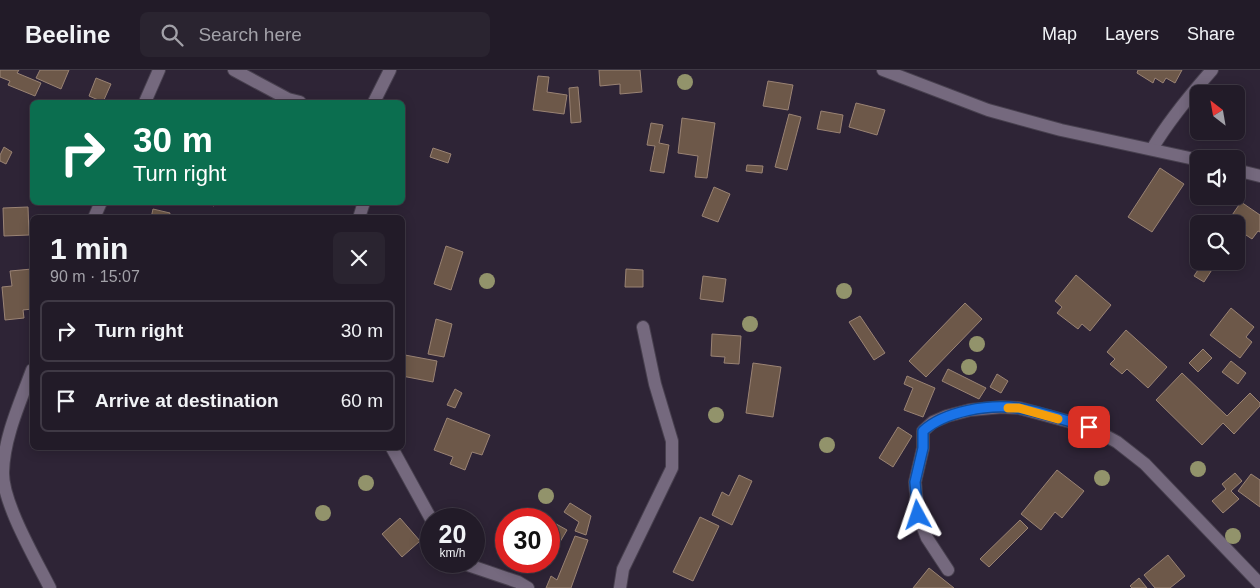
<!DOCTYPE html>
<html lang="en">
<head>
<meta charset="utf-8">
<style>
  body { margin:0; font-family:Arial,sans-serif; background:#2a2430; color:#f1f3f6; height:100vh; display:flex; flex-direction:column; font-size:19px; white-space:nowrap }
  * { box-sizing:border-box; margin:0 }
  p { font-size:16px; color:#a2a1a8 }
  .icon { flex:none; width:28px; height:28px; fill:none; stroke:currentColor; stroke-width:2; stroke-linecap:round; stroke-linejoin:round }
  .map { position:relative; flex:1; overflow:hidden }
  .side { position:absolute; left:30px; top:145px; width:375px; height:235px; display:flex; flex-direction:column; background:#221b28; border-radius:8px; box-shadow:0 2px 12px #0003,0 0 0 1px #3f3945 }
  .side>* { flex:none }
  .banner { position:absolute; left:30px; top:30px; width:375px; height:105px; border-radius:8px; box-shadow:0 2px 12px #0003,0 0 0 1px #3f3945; background:#0b6e4f; color:#fff; overflow:hidden }
  .needle { width:32px; rotate:329deg }
  .tools { position:absolute; left:1190px; top:15px; display:grid; gap:10px }
  .tools a { display:grid; place-items:center; width:55px; height:55px; border-radius:8px; background:#221b28; box-shadow:0 2px 12px #0003,0 0 0 1px #3f3945; font-size:25px }
  .speed { position:absolute; left:420px; top:438px; display:flex; gap:10px; font-size:25px; font-weight:700; text-align:center }
  .speed>* { display:grid; place-content:center; width:65px; height:65px; border-radius:50%; background:#221b28; box-shadow:0 2px 12px #0003,0 0 0 1px #3f3945; line-height:1 }
  .speed small { font-size:12px; font-weight:400 }
  .speed .limit { border:8px solid #d22; background:#fff; color:#111 }
  .pin { position:absolute; display:grid; place-items:center; width:42px; height:42px; color:#fff; margin:-21px; border-radius:10px; box-shadow:0 2px 8px #0006 }
  .me { position:absolute; width:55px; margin:-28px; rotate:355deg; stroke-linejoin:round; filter:drop-shadow(0 0 4px #0008) }
  .turn { display:flex; align-items:center; gap:18px; height:105px; padding:0 20px; font-size:22px }
  .turn .icon { width:65px; height:65px; stroke-width:2.5 }
  .turn b { display:block; font-size:35px; line-height:42px }
  .round { display:grid; place-items:center; flex:none; width:52px; height:52px; border-radius:8px; background:#2a2430 }
  .head { display:flex; align-items:center; justify-content:space-between; height:85px; padding:0 20px }
  h1 { font-size:30px; font-weight:800; line-height:38px }
  ul { padding:0; list-style:none }
  li { display:flex; align-items:center; gap:15px; height:62px; margin:0 10px 8px; padding:0 10px; border:2px solid #3f3945; border-radius:8px }
  li div { flex:1 }
  li b { display:block; font-size:19px }
  li em { font-style:normal }
  header { display:flex; align-items:center; gap:30px; box-sizing:border-box; height:70px; padding:0 25px; background:#221b28; border-bottom:1px solid #3f3945 }
  header strong { font-size:24px }
  nav { display:flex; gap:28px; margin-inline-start:auto; font-size:18px }
  .search { width:350px; height:45px; background:#2a2430; display:flex; align-items:center; gap:12px; box-sizing:border-box; padding:0 18px; border-radius:8px; color:#a2a1a8; font-size:19px }
  .map>svg:first-child { display:block }
</style>
</head>
<body>
<header>
<strong>Beeline</strong>
<div class="search"><svg class="icon" aria-label="search" viewBox="0 0 24 24"><circle cx="10" cy="10" r="6"/><path d="M15 15l6 6"/></svg>Search here</div>
<nav><a>Map</a><a>Layers</a><a>Share</a></nav>
</header>
<div class="map">
<svg width="1260" height="518" viewBox="0 0 1260 518">
  <rect width="100%" height="100%" fill="#2e2436"/>
  <g fill="#6d5849" stroke="#9a8374">
    <polygon points="0,0 19,0 17,3 41,13 35,26 8,15 10,11 0,7"/>
    <polygon points="40,0 69,0 61,19 36,8"/>
    <polygon points="599,0 640,0 642,22 620,24 620,14 600,16"/>
    <polygon points="1138,0 1182,0 1175,13 1166,8 1163,13 1155,8 1153,13 1137,3"/>
    <polygon points="538,6 549,7 547,22 567,25 564,44 533,40"/>
    <polygon points="96,8 111,14 103,32 89,26"/>
    <polygon points="768,11 793,15 788,40 763,36"/>
    <polygon points="578,17 581,52 571,53 569,18"/>
    <polygon points="856,33 885,40 877,65 849,57"/>
    <polygon points="821,41 843,45 840,63 817,59"/>
    <polygon points="789,44 801,47 787,100 775,97"/>
    <polygon points="682,48 715,53 707,108 695,107 698,86 678,83"/>
    <polygon points="651,53 663,55 659,73 669,75 664,103 650,101 655,76 647,75"/>
    <polygon points="4,77 12,82 6,94 0,91 0,85"/>
    <polygon points="433,78 451,84 448,93 430,87"/>
    <polygon points="747,95 763,96 762,103 746,101"/>
    <polygon points="1160,98 1184,114 1152,162 1128,147"/>
    <polygon points="714,117 730,124 718,152 702,146"/>
    <polygon points="202,132 215,132 214,136"/>
    <polygon points="1241,132 1260,145 1260,162 1258,161 1252,169 1243,163 1236,172 1236,154 1226,154"/>
    <polygon points="28,137 29,165 4,166 3,138"/>
    <polygon points="153,139 170,143 169,148 151,148"/>
    <polygon points="446,176 463,182 451,220 434,214"/>
    <polygon points="1204,191 1215,195 1204,212 1194,206"/>
    <polygon points="32,199 32,239 23,240 24,248 5,250 2,217 12,216 10,201"/>
    <polygon points="626,199 643,200 643,217 625,217"/>
    <polygon points="1076,205 1111,235 1090,261 1082,254 1078,259 1057,243 1062,237 1055,231"/>
    <polygon points="703,206 726,209 723,232 700,229"/>
    <polygon points="965,233 982,249 926,307 909,291"/>
    <polygon points="1231,238 1254,257 1246,267 1252,272 1240,288 1210,265"/>
    <polygon points="860,246 885,283 874,290 849,252"/>
    <polygon points="436,249 452,254 444,287 428,284"/>
    <polygon points="1126,260 1167,297 1148,318 1127,299 1122,304 1110,294 1115,289 1107,282"/>
    <polygon points="712,264 741,266 739,294 724,293 725,287 711,286"/>
    <polygon points="1203,279 1212,288 1198,302 1189,293"/>
    <polygon points="405,285 437,291 433,312 402,306"/>
    <polygon points="1231,291 1246,303 1238,314 1222,302"/>
    <polygon points="753,293 781,297 773,347 746,343"/>
    <polygon points="948,299 986,318 979,329 942,311"/>
    <polygon points="1182,303 1227,346 1250,323 1260,333 1260,336 1234,364 1223,353 1202,375 1156,330"/>
    <polygon points="997,304 1008,311 1001,323 990,317"/>
    <polygon points="907,306 935,318 923,347 904,340 913,318 904,314"/>
    <polygon points="455,319 462,323 455,338 447,335"/>
    <polygon points="447,348 490,365 482,385 472,382 465,400 450,394 453,387 434,380"/>
    <polygon points="898,357 912,366 893,397 879,388"/>
    <polygon points="1057,400 1084,421 1062,448 1055,442 1041,460 1021,444"/>
    <polygon points="1235,403 1242,411 1231,421 1239,429 1223,443 1212,431 1226,419 1222,414"/>
    <polygon points="1251,404 1260,410 1260,437 1238,421"/>
    <polygon points="739,405 752,411 732,455 712,445 722,422 729,426"/>
    <polygon points="570,433 591,446 586,465 575,461 579,452 564,442"/>
    <polygon points="700,447 719,456 693,511 673,502"/>
    <polygon points="400,448 420,471 402,487 382,464"/>
    <polygon points="549,450 567,460 547,494 543,491 549,491"/>
    <polygon points="1020,450 1028,458 989,497 980,489"/>
    <polygon points="575,466 588,470 571,518 546,518 551,506 557,510"/>
    <polygon points="1168,485 1185,506 1170,518 1155,518 1144,505"/>
    <polygon points="929,498 954,518 913,518"/>
    <polygon points="1139,508 1147,518 1132,518 1130,516"/>
  </g>
  <g fill="none" stroke-linecap="round" stroke-linejoin="round">
    <g stroke="#48404f" stroke-width="14">
      <g id="minor">
        <polyline points="145,32 159,0"/>
        <path d="M1152,79C1169,50 1190,25 1212,0"/>
        <polyline points="94,148 101,132"/>
        <polyline points="359,148 364,132"/>
        <path d="M32,300C20,333 4,367 3,402C2,432 36,490 50,518"/>
        <polyline points="392,378 431,449"/>
        <polyline points="461,491 468,495 518,512 528,518"/>
        <polyline points="948,500 927,468 918,445 915,412 923,378 923,361 933,352 947,346 970,340 1002,337 1019,338 1089,357 1117,372 1145,394 1260,514"/>
        <polyline points="620,518 623,499 672,398 672,371 655,314 643,257"/>
      </g>
    </g>
    <g stroke="#48404f" stroke-width="14">
      <g id="secondary">
        <polyline points="234,0 288,29 300,32"/>
        <polyline points="883,0 988,40 1061,60 1199,90"/>
        <polyline points="374,32 390,0"/>
        <polyline points="1236,100 1260,106"/>
      </g>
    </g>
    <use href="#minor" stroke="#75697e" stroke-width="12"/>
    <use href="#secondary" stroke="#75697e" stroke-width="12"/>
  </g>
  <g fill="#92936b">
    <circle cx="685" cy="12" r="8"/>
    <circle cx="487" cy="211" r="8"/>
    <circle cx="844" cy="221" r="8"/>
    <circle cx="750" cy="254" r="8"/>
    <circle cx="977" cy="274" r="8"/>
    <circle cx="969" cy="297" r="8"/>
    <circle cx="716" cy="345" r="8"/>
    <circle cx="827" cy="375" r="8"/>
    <circle cx="1198" cy="399" r="8"/>
    <circle cx="1102" cy="408" r="8"/>
    <circle cx="366" cy="413" r="8"/>
    <circle cx="546" cy="426" r="8"/>
    <circle cx="323" cy="443" r="8"/>
    <circle cx="1233" cy="466" r="8"/>
  </g>
  <g fill="none" stroke-linecap="round" stroke-linejoin="round">
    <g stroke="#114b97" stroke-width="12">
      <path id="route" d="M918,445L915,412L923,378V361C945,341 989,334 1018,338C1042,342 1066,351 1089,357"/>
    </g>
    <use href="#route" stroke="#1a73e8" stroke-width="9"/>
    <polyline stroke="#f59e0b" stroke-width="9" points="1008,338 1019,338 1058,349"/>
  </g>
</svg>
<div class="tools">
<a><svg class="needle" viewBox="-14 -14 28 28"><path d="M0-13l5 13h-10z" fill="#e53935"/><path d="M0 13l5-13h-10z" fill="#a2a1a8"/></svg></a>
<a><svg class="icon" aria-label="sound" viewBox="0 0 24 24"><path d="M4 9h4l5-4v14l-5-4H4zM17 9q2 3 0 6"/></svg></a>
<a><svg class="icon" aria-label="search" viewBox="0 0 24 24"><circle cx="10" cy="10" r="6"/><path d="M15 15l6 6"/></svg></a>
</div>
<div class="speed"><div>20<small>km/h</small></div><div class="limit">30</div></div>
<div class="pin" style="left:1089px;top:357px;background:#d93025"><svg class="icon" aria-label="arrive" viewBox="0 0 24 24"><path d="M6 21V4h12l-3 4 3 4H6"/></svg></div>
<svg class="me" style="left:918px;top:445px" viewBox="-20 -20 40 40"><path d="M0-17L14 15 0 8-14 15z" fill="#1a73e8" stroke="#fff" stroke-width="4"/></svg>
<div class="banner">
<div class="turn"><svg class="icon" aria-label="right" viewBox="0 0 24 24"><path d="M7 20v-9h11M14 6l5 5-5 5"/></svg><div><b>30 m</b>Turn right</div></div>
</div>
<section class="side">
<div class="head"><div><h1>1 min</h1><p>90 m · 15:07</p></div><a class="round"><svg class="icon" aria-label="close" viewBox="0 0 24 24"><path d="M6 6l12 12M18 6L6 18"/></svg></a></div>
<ul>
<li><svg class="icon" aria-label="right" viewBox="0 0 24 24"><path d="M7 20v-9h11M14 6l5 5-5 5"/></svg><div><b>Turn right</b></div><em>30 m</em></li>
<li><svg class="icon" aria-label="arrive" viewBox="0 0 24 24"><path d="M6 21V4h12l-3 4 3 4H6"/></svg><div><b>Arrive at destination</b></div><em>60 m</em></li>
</ul>
</section>
</div>
</body>
</html>
